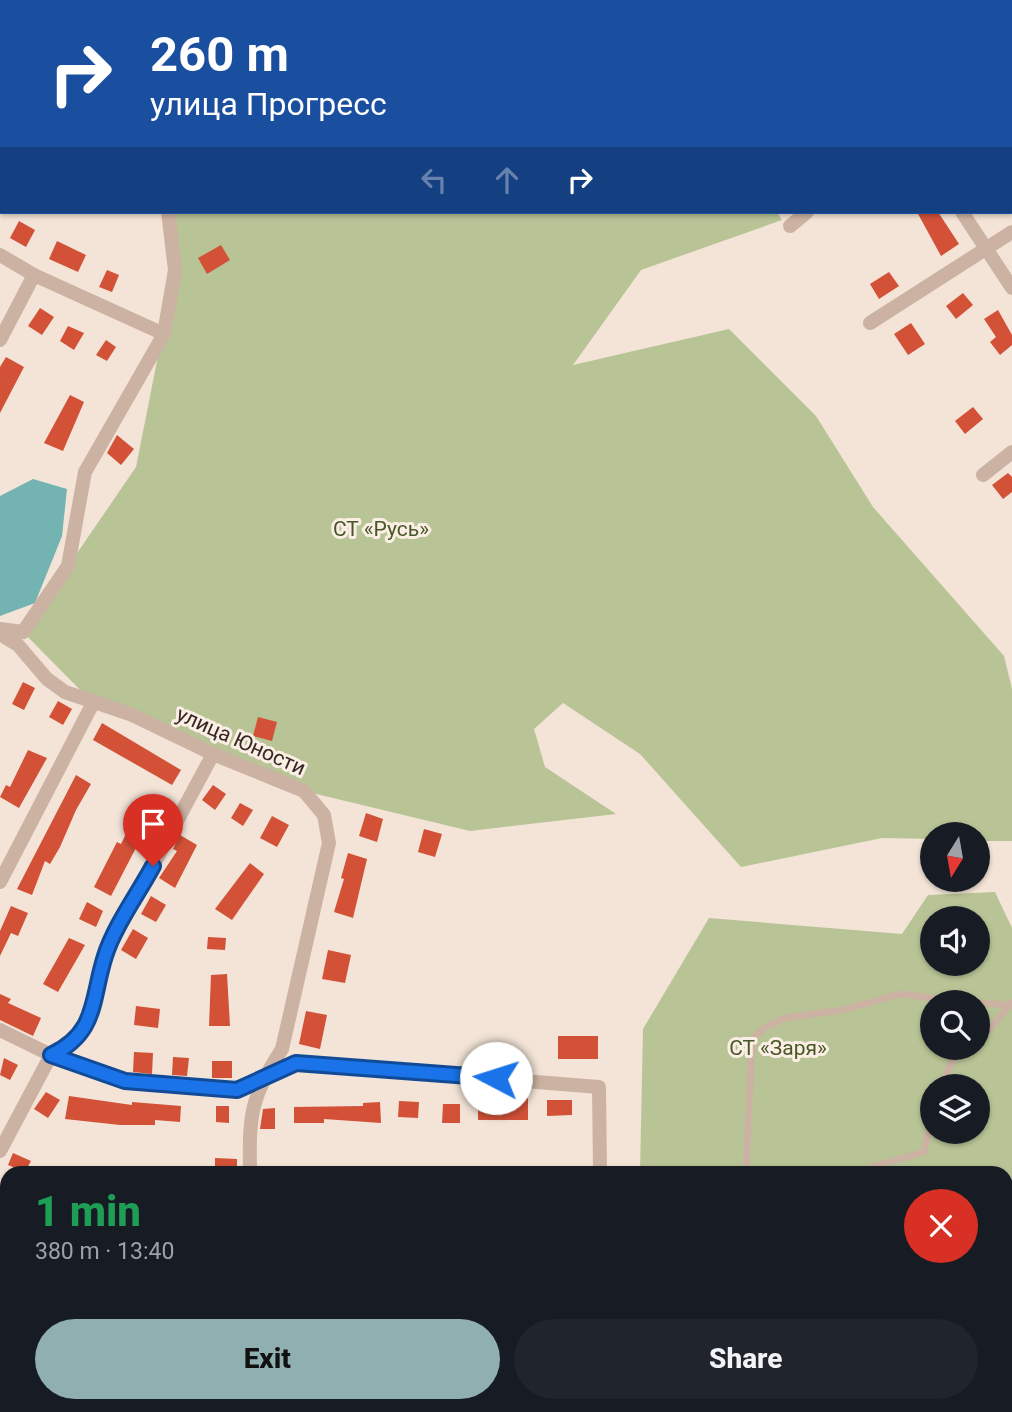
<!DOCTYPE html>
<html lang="en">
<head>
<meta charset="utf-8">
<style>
  body { margin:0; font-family:Roboto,sans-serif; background:#20242c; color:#f1f3f6; height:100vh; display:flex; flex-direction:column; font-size:26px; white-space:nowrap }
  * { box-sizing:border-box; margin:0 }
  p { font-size:23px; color:#9ea1a6 }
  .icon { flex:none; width:38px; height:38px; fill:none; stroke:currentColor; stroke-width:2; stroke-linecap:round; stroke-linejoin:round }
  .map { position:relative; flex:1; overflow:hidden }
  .side { position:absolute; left:0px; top:1166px; width:1013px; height:247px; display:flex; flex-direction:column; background:#171b24; border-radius:21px 21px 0 0; box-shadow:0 2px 5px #0004 }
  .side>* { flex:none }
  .banner { position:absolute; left:0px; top:0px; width:1013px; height:214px; box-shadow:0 2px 5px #0004; background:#1a4fa0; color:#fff; overflow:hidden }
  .needle { width:46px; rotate:191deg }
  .controls { position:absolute; left:920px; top:822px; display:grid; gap:14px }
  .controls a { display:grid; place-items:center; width:70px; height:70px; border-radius:50%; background:#171b24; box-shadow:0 2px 5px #0004; font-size:35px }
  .pin { position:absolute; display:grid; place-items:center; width:60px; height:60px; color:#fff; margin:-72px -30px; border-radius:50% 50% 50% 0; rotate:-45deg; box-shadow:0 0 7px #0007 }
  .pin .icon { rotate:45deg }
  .me { position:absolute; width:77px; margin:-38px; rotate:275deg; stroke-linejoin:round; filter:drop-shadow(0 0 5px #0008) }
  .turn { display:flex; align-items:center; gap:24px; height:147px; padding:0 35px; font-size:32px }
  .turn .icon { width:91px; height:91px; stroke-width:2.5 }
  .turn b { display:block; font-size:49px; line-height:60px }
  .lanes { display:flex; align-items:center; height:66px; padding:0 35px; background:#0003; justify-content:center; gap:35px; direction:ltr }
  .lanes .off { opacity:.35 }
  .round { display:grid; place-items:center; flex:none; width:74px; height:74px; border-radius:37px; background:#20242c }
  .headline { display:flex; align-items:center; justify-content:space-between; height:119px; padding:0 35px }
  h1 { font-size:42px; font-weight:800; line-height:52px; color:#1e9e55 }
  .action { display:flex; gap:14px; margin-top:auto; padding:14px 35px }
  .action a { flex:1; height:80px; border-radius:42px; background:#8fafb0; color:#111; font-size:28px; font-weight:800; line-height:80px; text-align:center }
  .action a+a { background:#20242c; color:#f1f3f6 }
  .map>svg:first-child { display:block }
</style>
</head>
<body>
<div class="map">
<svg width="1012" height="1412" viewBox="0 0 1012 1412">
  <rect width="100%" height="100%" fill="#f3e4d7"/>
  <g fill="#b8c496" fill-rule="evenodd">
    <polygon points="372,0 824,0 822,2"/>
    <polygon points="168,212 777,212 782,220 641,270 573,365 729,329 816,416 873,507 1004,656 1012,689 1012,841 978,841 978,835 933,835 933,839 882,838 741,867 640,754 563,703 534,729 545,767 616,814 470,831 304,791 93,703 23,632 136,467 175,270"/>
    <path d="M995,892L1012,928V1412H641V1405H1006V1172H640L643,1029L709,918L902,934L928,895ZM933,919H978V964H933ZM933,1003H978V1048H933ZM933,1087H978V1132H933Z"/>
  </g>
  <polygon fill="#73b3b1" points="33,479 67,489 62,536 35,603 0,616 0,496"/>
  <g fill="#d25137">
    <polygon points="917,212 938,212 959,244 941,256"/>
    <polygon points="19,221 35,230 26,247 10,238"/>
    <polygon points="57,241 86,255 78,272 49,259"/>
    <polygon points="221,245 230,260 207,274 198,258"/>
    <polygon points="107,270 119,275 112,292 99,287"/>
    <polygon points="889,272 899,286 879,299 870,284"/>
    <polygon points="963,293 973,305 956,319 946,306"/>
    <polygon points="40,308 54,317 42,335 28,326"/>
    <polygon points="998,310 1012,335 1012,345 1000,355 990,342 996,337 984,319"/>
    <polygon points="911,323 925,344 908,355 894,334"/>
    <polygon points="68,326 84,333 74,350 60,341"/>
    <polygon points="106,340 116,347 107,361 96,355"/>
    <polygon points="6,357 24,367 0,413 0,367"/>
    <polygon points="70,395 84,402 63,451 44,443"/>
    <polygon points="973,407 983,419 965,434 955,421"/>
    <polygon points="117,435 134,449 121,465 107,453"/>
    <polygon points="1008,473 1012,477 1012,492 1003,499 992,485"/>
    <polygon points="23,682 35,688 24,710 12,704"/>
    <polygon points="58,701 72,709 63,725 49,717"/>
    <polygon points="258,717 277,722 272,741 253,736"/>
    <polygon points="102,723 181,770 172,785 93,740"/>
    <polygon points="28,750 47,758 19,808 0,797 6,785 10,787"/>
    <polygon points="76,775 91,784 76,810 60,847 50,864 45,861 32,895 17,889"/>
    <polygon points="213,785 226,794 215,810 202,800"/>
    <polygon points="240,803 253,810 243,826 231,818"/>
    <polygon points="366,813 383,819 377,842 359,836"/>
    <polygon points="272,816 289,825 277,847 260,838"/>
    <polygon points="134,818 153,827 144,844 139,842 111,896 94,887 117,842 121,844"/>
    <polygon points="424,829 442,834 435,857 418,852"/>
    <polygon points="180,835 197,845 175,888 159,878 177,851 173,849"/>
    <polygon points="348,853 367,859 353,918 334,912 344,879 341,878"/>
    <polygon points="250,863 264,874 232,920 215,909"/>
    <polygon points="151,896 166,905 156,922 141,914"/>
    <polygon points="87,902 103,911 96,927 79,919"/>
    <polygon points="11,906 28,913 18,936 11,933 0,956 0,931"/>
    <polygon points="133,929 148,938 136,959 121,950"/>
    <polygon points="208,937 226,938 225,950 207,949"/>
    <polygon points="69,938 85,945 58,992 43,984"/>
    <polygon points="328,950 351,955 345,983 322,979"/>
    <polygon points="227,974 230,1026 209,1026 211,975"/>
    <polygon points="0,994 11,999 8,1003 41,1018 33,1036 0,1020"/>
    <polygon points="136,1006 160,1009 158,1028 134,1025"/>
    <polygon points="306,1011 327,1015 320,1049 299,1044"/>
    <rect x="558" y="1036" width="40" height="23"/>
    <polygon points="134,1052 153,1053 152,1074 133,1072"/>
    <polygon points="173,1057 189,1058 187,1076 172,1075"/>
    <polygon points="4,1058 18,1065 10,1080 0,1075"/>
    <rect x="212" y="1061" width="20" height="17"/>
    <polygon points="46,1092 60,1100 48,1118 34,1109"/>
    <polygon points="69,1096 132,1105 132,1102 181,1106 180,1122 155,1120 155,1125 120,1125 65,1119"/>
    <polygon points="478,1097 528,1098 528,1120 478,1120"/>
    <polygon points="547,1100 572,1100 572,1115 547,1116"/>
    <polygon points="399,1101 419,1102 418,1118 398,1117"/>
    <polygon points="380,1102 381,1123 324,1119 324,1123 294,1123 294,1107 363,1106 363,1103"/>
    <polygon points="443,1104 460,1104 460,1123 442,1123"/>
    <polygon points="216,1106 229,1106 229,1123 216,1122"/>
    <polygon points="275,1108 275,1129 260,1129 263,1109"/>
    <polygon points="13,1153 31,1161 25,1172 8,1165"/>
    <polygon points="215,1158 237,1159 237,1172 215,1172"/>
  </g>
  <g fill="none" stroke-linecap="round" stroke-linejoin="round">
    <g stroke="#ccb2a2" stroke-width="7">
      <polyline points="978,1003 1010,1005"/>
      <polyline points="978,1042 1012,1003"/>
      <polyline points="941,1087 954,1056 968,1048"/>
      <polyline points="746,1172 752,1039 764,1028 785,1018 843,1010 900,994 972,1003"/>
      <polyline points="868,1172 868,1168 924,1152 933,1114"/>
      <polyline points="1006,1338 1012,1337"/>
    </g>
    <g stroke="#ccb2a2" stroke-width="14">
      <polyline points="217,0 217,2"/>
      <polyline points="987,0 989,2"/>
      <polyline points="34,2 34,0"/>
      <polyline points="1012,38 1012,39"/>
      <polyline points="0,53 2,54"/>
      <polyline points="962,212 1012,288"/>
      <polyline points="790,226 807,212"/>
      <polyline points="0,255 34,275 164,334"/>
      <polyline points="870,323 1012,232"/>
      <polyline points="0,340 34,275"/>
      <polyline points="983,475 1012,452"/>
      <polyline points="0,629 23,632 68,566 85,472 164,334 175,270 168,212"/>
      <path d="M0,634L18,645L47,679L65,692L130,714L213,754L304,791L324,815L329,843L282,1049C250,1098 249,1116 250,1172"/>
      <polyline points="0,882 93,703"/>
      <polyline points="0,1030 51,1055 125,1081 237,1090 296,1063 599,1087 600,1172"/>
      <polyline points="0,1151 51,1055 70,1046 87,1022 105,955 213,754"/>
      <polyline points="0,1224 7,1224"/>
      <polyline points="0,1360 7,1360"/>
    </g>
  </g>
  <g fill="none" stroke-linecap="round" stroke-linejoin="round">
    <g stroke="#114b97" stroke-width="18">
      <path id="route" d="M153,866C138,894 115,925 105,956C91,999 98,1033 51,1055L125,1081L237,1090L296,1063L496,1078"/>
    </g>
    <use href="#route" stroke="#1a73e8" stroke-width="12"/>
  </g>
  <g text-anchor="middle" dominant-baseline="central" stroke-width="6" stroke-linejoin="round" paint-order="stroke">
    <g font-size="21" fill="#495727" stroke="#fbeee4">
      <text x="381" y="529">СТ «Русь»</text>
      <text x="778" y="1048">СТ «Заря»</text>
    </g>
    <g font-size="21" fill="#362925" stroke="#fbeee4">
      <text transform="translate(241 741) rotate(24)">улица Юности</text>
    </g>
  </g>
</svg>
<div class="controls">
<a><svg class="needle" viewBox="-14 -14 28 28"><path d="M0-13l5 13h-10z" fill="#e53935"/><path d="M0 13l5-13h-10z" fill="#9ea1a6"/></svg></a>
<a><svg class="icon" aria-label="sound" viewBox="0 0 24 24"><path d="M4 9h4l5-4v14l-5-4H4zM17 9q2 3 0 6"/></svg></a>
<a><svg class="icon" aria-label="search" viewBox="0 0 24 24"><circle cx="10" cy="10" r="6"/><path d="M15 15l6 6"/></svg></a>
<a><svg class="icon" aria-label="layers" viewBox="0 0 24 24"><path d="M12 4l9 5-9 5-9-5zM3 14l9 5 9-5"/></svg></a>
</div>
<div class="pin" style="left:153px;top:866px;background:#d93025"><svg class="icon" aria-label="arrive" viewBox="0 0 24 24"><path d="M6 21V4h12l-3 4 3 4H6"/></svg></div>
<svg class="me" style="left:496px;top:1078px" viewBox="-20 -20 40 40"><circle r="19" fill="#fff"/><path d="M0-13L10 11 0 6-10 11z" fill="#1a73e8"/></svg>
<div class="banner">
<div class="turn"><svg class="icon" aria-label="right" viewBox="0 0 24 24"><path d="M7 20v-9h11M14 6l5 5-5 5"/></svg><div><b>260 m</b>улица Прогресс</div></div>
<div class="lanes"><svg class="icon off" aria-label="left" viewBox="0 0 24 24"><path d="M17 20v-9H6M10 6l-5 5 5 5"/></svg><svg class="icon off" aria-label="ahead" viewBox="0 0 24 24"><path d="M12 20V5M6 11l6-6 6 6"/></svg><svg class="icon" aria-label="right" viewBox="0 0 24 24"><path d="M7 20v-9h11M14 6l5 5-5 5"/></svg></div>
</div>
<section class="side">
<div class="headline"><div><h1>1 min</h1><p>380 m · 13:40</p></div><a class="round" style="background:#d93025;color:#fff"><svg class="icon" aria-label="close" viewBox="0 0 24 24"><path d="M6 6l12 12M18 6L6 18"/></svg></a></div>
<div class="action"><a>Exit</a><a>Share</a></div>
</section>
</div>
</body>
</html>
